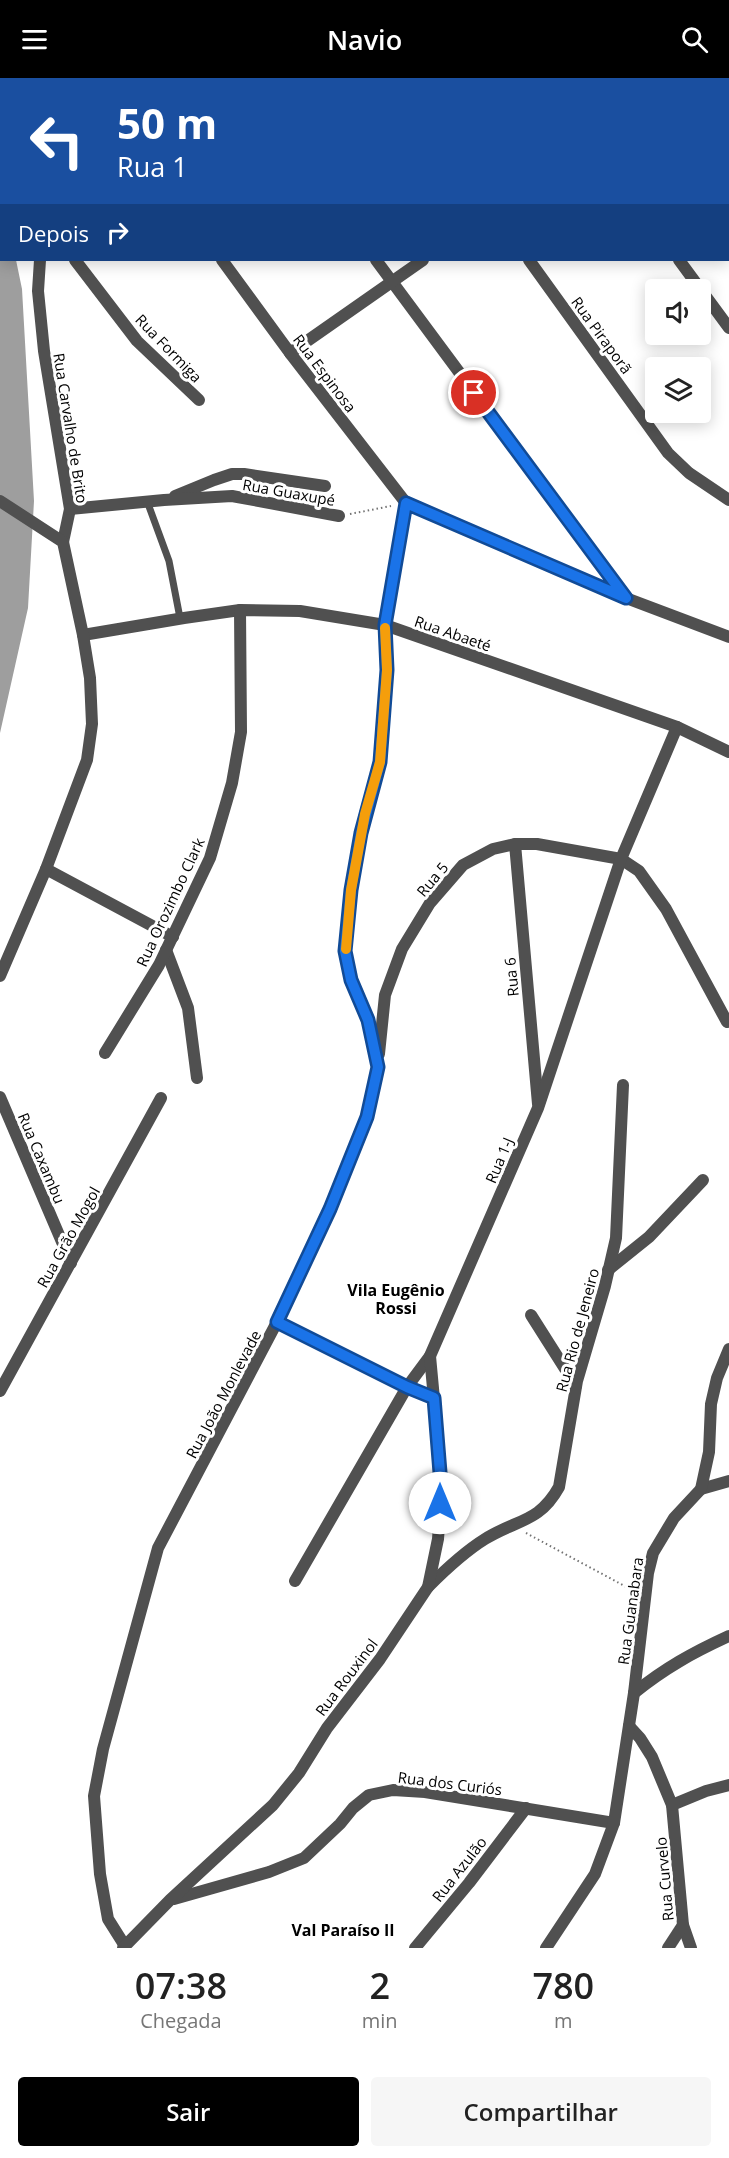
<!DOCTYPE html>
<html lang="pt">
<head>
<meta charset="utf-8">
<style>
  body { margin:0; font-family:"Open Sans",sans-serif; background:#f6f6f6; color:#222; height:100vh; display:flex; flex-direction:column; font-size:22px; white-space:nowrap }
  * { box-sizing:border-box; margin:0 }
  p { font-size:20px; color:#767676 }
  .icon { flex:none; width:33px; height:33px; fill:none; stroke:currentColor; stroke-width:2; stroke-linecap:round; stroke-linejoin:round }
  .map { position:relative; height:1870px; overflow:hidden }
  .sheet { display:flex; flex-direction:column; background:#fff; flex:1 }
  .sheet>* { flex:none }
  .top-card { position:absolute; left:0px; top:0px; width:729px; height:183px; box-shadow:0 3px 15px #0003; background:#1a4fa0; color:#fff; overflow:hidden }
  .controls { position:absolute; left:645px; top:201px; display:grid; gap:12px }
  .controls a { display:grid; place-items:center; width:66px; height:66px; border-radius:6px; background:#fff; box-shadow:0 3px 15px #0003; font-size:30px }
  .pin { position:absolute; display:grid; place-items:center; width:51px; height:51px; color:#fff; margin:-26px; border:3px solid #fff; border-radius:50%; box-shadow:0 2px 6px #0007 }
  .me { position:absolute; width:66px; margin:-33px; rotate:0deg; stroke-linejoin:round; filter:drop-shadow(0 0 4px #0008) }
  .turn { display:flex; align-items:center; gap:21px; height:126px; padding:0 18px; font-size:27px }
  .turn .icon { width:78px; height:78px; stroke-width:2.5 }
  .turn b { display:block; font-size:42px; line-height:51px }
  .then { display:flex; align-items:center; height:57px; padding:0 18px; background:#0003; gap:12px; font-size:22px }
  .eta { display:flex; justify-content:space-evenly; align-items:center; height:102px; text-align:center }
  .eta b { font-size:36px; font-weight:600; line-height:42px }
  .cta { display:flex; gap:12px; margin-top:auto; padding:12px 18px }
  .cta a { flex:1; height:69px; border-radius:6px; background:#000; color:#fff; font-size:24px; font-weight:600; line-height:69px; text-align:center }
  .cta a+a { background:#f6f6f6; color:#222 }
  header { display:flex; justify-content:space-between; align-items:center; height:78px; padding:0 18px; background:#000; color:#fff; font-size:27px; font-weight:600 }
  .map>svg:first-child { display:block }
</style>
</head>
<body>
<header><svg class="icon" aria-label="menu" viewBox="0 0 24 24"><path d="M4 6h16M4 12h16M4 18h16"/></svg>Navio<svg class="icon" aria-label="search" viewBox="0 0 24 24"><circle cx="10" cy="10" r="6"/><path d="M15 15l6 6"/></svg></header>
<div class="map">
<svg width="729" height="1870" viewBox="0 0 729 1870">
  <rect width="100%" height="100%" fill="#fff"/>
  <polygon fill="#9e9e9e" points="0,107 2,182 16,182 22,211 34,423 28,530 0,655"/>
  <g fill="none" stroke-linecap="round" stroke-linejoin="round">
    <g stroke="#727272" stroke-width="2" stroke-dasharray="1.5 3" stroke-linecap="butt">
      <polyline points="350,436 391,428"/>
      <polyline points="526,1455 632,1512"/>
    </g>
    <polyline stroke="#505050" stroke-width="7" points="147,423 169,483 180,540"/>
    <g stroke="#505050" stroke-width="12">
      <polyline points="243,0 244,2"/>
      <polyline points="398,0 399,2"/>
      <polyline points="547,0 548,2"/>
      <polyline points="703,0 704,2"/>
      <polyline points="85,2 86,0"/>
      <polyline points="671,2 673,0"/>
      <polyline points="728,37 729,39"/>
      <polyline points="0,133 2,132"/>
      <polyline points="40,182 38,213 44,273 70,431 63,464"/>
      <polyline points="75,182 137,263 199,322"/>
      <polyline points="222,182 290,275 406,425 626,520 729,559"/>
      <polyline points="376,182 625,518"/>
      <polyline points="529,182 668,375 689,395 729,422"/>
      <polyline points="679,182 729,250"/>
      <polyline points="290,275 423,182"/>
      <polyline points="175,418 214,402 232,396 244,396 325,408"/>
      <polyline points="70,431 164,422 232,418 339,438"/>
      <polyline points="83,557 184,540 240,532 300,533 385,547 677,649 729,674"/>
      <polyline points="515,766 538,1026"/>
      <polyline points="46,791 173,859"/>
      <polyline points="166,872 188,930 197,1000"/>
      <polyline points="105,975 159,887 210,780 232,705 241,654 240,532"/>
      <polyline points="379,976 385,917 402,871 430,825 463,787 493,771 515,766 537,766 621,781 639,793 666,831 727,944"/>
      <polyline points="0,1019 71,1185"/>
      <polyline points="608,1192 649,1159 703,1102"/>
      <polyline points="531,1237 576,1308"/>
      <polyline points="277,1244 407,1309 434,1320"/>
      <polyline points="0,1313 161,1020"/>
      <polyline points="701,1411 729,1403"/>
      <polyline points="295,1503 407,1309 430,1278 538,1030 621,781 677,649"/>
      <path d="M428,1509C446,1491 464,1474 485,1461C517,1441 539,1445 559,1409L577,1303L605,1208L616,1160L623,1007"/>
      <path d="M634,1615C665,1590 692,1575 729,1558"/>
      <polyline points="629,1648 640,1660 652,1679 672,1727 683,1847 691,1870"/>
      <polyline points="672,1727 706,1713 729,1707"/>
      <polyline points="174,1821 269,1794 304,1780 340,1746 353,1730 369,1717 393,1712 425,1714 614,1745"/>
      <polyline points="125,1868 108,1841 100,1796 94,1718 103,1671 158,1470 277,1244 330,1131 367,1039 378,989 368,942 351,902 345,873 351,812 365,736 380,684 387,592 385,547 406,425"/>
      <polyline points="123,1870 170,1822 273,1727 299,1695 327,1650 380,1581 428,1509 438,1461 442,1407 430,1278"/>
      <polyline points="415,1870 469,1805 526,1730"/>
      <polyline points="546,1870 595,1796 614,1745 634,1615 648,1495 653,1475 674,1440 701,1411 709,1374 711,1326 717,1300 729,1271"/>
      <polyline points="668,1870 683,1847"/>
    </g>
    <polyline stroke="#505050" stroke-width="12" points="0,423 63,464 83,557 90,600 92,646 87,682 46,791 0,898"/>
  </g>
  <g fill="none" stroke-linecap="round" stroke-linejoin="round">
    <g stroke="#114b97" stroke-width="15">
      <polyline id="route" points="440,1425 441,1407 434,1320 407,1309 277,1244 330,1131 367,1039 378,989 368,942 351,902 345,873 351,812 361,755 380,684 387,592 385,547 406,425 626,520 474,315"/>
    </g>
    <use href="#route" stroke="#1a73e8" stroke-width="10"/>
    <polyline stroke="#f59e0b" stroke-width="10" points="346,871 351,812 365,736 380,684 387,592 385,550"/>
  </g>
  <g text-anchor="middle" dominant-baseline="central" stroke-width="6" stroke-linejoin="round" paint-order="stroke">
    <g font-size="15" fill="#000" stroke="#fff">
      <text transform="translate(602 257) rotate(54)">Rua Piraporã</text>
      <text transform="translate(169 270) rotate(46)">Rua Formiga</text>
      <text transform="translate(325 295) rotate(53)">Rua Espinosa</text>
      <text transform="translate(71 350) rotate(81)">Rua Carvalho de Brito</text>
      <text transform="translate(289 414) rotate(10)">Rua Guaxupé</text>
      <text transform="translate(453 555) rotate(19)">Rua Abaeté</text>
      <text transform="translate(432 801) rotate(-50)">Rua 5</text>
      <text transform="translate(170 824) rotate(-65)">Rua Orozimbo Clark</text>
      <text transform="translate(511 899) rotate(-95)">Rua 6</text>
      <text transform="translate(42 1080) rotate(67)">Rua Caxambu</text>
      <text transform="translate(499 1082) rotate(-67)">Rua 1-J</text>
      <text transform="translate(68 1159) rotate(-61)">Rua Grão Mogol</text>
      <text transform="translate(577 1252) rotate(-75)">Rua Rio de Jeneiro</text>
      <text transform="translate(223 1316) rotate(-62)">Rua João Monlevade</text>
      <text transform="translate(630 1533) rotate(-82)">Rua Guanabara</text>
      <text transform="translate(346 1599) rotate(-53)">Rua Rouxinol</text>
      <text transform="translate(450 1705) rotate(7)">Rua dos Curiós</text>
      <text transform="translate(459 1791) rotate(-52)">Rua Azulão</text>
      <text transform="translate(664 1801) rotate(-95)">Rua Curvelo</text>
    </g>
    <g font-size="16" font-weight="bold" fill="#000" stroke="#fff">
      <text x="396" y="1212">Vila Eugênio<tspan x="396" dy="18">Rossi</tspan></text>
      <text x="343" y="1852">Val Paraíso II</text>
    </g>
  </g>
</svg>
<div class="controls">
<a><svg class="icon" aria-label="sound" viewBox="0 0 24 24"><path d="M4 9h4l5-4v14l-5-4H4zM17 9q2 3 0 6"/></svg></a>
<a><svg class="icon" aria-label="layers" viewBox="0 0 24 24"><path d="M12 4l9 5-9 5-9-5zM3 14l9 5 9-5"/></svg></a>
</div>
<div class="pin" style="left:474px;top:315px;background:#d93025"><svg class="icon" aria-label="arrive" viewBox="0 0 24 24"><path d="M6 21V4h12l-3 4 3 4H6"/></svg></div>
<svg class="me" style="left:440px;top:1425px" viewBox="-20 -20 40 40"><circle r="19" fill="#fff"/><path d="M0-13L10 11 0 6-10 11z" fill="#1a73e8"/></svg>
<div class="top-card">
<div class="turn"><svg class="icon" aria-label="left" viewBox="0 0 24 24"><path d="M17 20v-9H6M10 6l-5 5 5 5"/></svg><div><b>50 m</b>Rua 1</div></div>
<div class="then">Depois<svg class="icon" aria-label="right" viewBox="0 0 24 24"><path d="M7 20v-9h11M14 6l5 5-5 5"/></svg></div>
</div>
</div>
<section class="sheet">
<div class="eta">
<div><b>07:38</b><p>Chegada</p></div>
<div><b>2</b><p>min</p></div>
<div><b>780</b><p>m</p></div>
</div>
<div class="cta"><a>Sair</a><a>Compartilhar</a></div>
</section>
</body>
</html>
